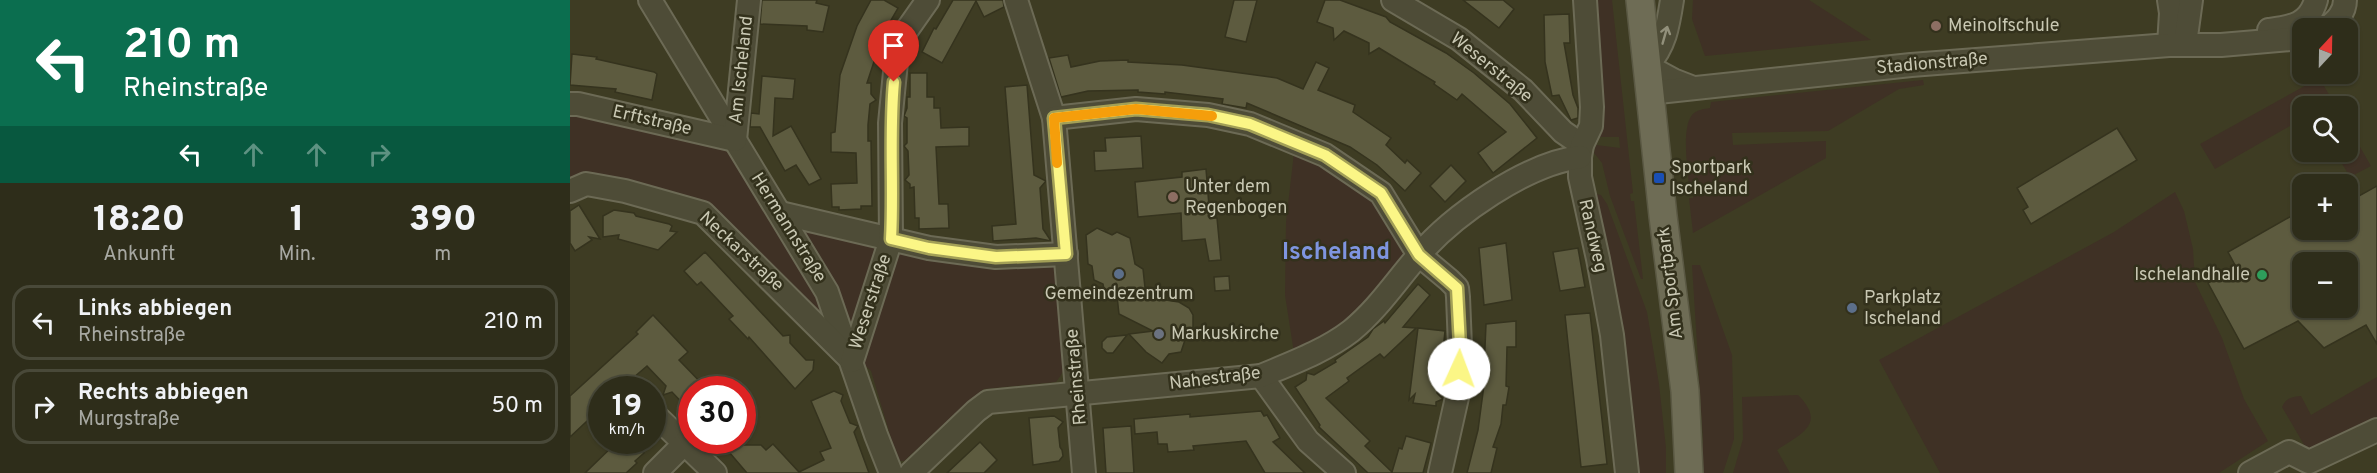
<!DOCTYPE html>
<html lang="de">
<head>
<meta charset="utf-8">
<style>
  body { margin:0; font-family:Overpass,sans-serif; background:#3a3927; color:#f1f3f6; height:100vh; display:flex; flex-direction:column; font-size:22px; white-space:nowrap }
  * { box-sizing:border-box; margin:0 }
  p { font-size:20px; color:#a7a8a2 }
  .icon { flex:none; width:33px; height:33px; fill:none; stroke:currentColor; stroke-width:2; stroke-linecap:round; stroke-linejoin:round }
  .map { position:relative; flex:1; overflow:hidden }
  .side { display:flex; flex-direction:column; background:#2e2d1a; width:570px }
  .side>* { flex:none }
  .top-card { background:#0b6e4f; color:#fff; overflow:hidden }
  .needle { width:39px; rotate:22deg }
  .controls { position:absolute; left:1722px; top:18px; display:grid; gap:12px }
  .controls a { display:grid; place-items:center; width:66px; height:66px; border-radius:12px; background:#2e2d1a; box-shadow:0 2px 4px #0004,0 0 0 2px #494939; font-size:30px }
  .speed { position:absolute; left:18px; top:376px; display:flex; gap:12px; font-size:30px; font-weight:700; text-align:center }
  .speed>* { display:grid; place-content:center; width:78px; height:78px; border-radius:50%; background:#2e2d1a; box-shadow:0 2px 4px #0004,0 0 0 2px #494939; line-height:1 }
  .speed small { font-size:15px; font-weight:400 }
  .speed .limit { border:9px solid #d22; background:#fff; color:#111 }
  .pin { position:absolute; display:grid; place-items:center; width:51px; height:51px; color:#fff; margin:-62px -26px; border-radius:50% 50% 50% 0; rotate:-45deg; box-shadow:0 0 6px #0007 }
  .pin .icon { rotate:45deg }
  .me { position:absolute; width:66px; margin:-33px; rotate:2deg; stroke-linejoin:round; filter:drop-shadow(0 0 4px #0008) }
  .turn { display:flex; align-items:center; gap:21px; height:126px; padding:0 24px; font-size:27px }
  .turn .icon { width:78px; height:78px; stroke-width:2.5 }
  .turn b { display:block; font-size:42px; line-height:51px }
  .lanes { display:flex; align-items:center; height:57px; padding:0 24px; background:#0003; justify-content:center; gap:30px; direction:ltr }
  .lanes .off { opacity:.35 }
  .eta { display:flex; justify-content:space-evenly; align-items:center; height:102px; text-align:center }
  .eta b { font-size:36px; font-weight:800; line-height:42px }
  ul { padding:0; list-style:none }
  li { display:flex; align-items:center; gap:18px; height:75px; margin:0 12px 9px; padding:0 12px; border:3px solid #494939; border-radius:18px }
  li div { flex:1 }
  li b { display:block; font-size:22px }
  li em { font-style:normal }
  main { display:flex; flex:1; min-height:0 }
  .map>svg:first-child { display:block }
</style>
</head>
<body>
<main>
<section class="side">
<div class="top-card">
<div class="turn"><svg class="icon" aria-label="left" viewBox="0 0 24 24"><path d="M17 20v-9H6M10 6l-5 5 5 5"/></svg><div><b>210 m</b>Rheinstraße</div></div>
<div class="lanes"><svg class="icon" aria-label="left" viewBox="0 0 24 24"><path d="M17 20v-9H6M10 6l-5 5 5 5"/></svg><svg class="icon off" aria-label="ahead" viewBox="0 0 24 24"><path d="M12 20V5M6 11l6-6 6 6"/></svg><svg class="icon off" aria-label="ahead" viewBox="0 0 24 24"><path d="M12 20V5M6 11l6-6 6 6"/></svg><svg class="icon off" aria-label="right" viewBox="0 0 24 24"><path d="M7 20v-9h11M14 6l5 5-5 5"/></svg></div>
</div>
<div class="eta">
<div><b>18:20</b><p>Ankunft</p></div>
<div><b>1</b><p>Min.</p></div>
<div><b>390</b><p>m</p></div>
</div>
<ul>
<li><svg class="icon" aria-label="left" viewBox="0 0 24 24"><path d="M17 20v-9H6M10 6l-5 5 5 5"/></svg><div><b>Links abbiegen</b><p>Rheinstraße</p></div><em>210 m</em></li>
<li><svg class="icon" aria-label="right" viewBox="0 0 24 24"><path d="M7 20v-9h11M14 6l5 5-5 5"/></svg><div><b>Rechts abbiegen</b><p>Murgstraße</p></div><em>50 m</em></li>
</ul>
</section>
<div class="map">
<svg width="1807" height="473" viewBox="0 0 1807 473">
  <rect width="100%" height="100%" fill="#3e3c23"/>
  <g fill="#3f3125">
    <polygon points="1020,0 1042,0 1063,193 1060,194 1061,201 1064,201 1073,279 1071,279 1040,196 1032,163 1024,153 1026,145 1050,148 1049,137 1027,137"/>
    <polygon points="1123,0 1239,0 1301,40 1135,56 1122,19"/>
    <polygon points="1749,78 1766,106 1732,106 1732,119 1645,169 1630,144"/>
    <path d="M1353,80L1354,85L1329,89L1258,131L1162,133L1163,145L1256,141V158L1123,233L1119,198H1123V187H1119C1118,170 1111,129 1122,115C1126,110 1134,109 1140,108L1141,102Z"/>
    <path d="M0,104L165,140L210,213L359,248L496,254C499,291 512,351 486,382L414,389L334,461H331L327,458L301,371L138,217L0,191Z"/>
    <polygon points="1778,126 1801,166 1780,177 1765,152 1778,152"/>
    <polygon points="725,144 811,193 836,252 835,260 782,319 724,353 715,295 716,222"/>
    <polygon points="1605,192 1614,211 1623,249 1625,282 1652,338 1674,399 1698,441 1649,473 1370,473 1309,360 1544,232"/>
    <polygon points="1022,193 1031,195 1037,204 1077,312 1089,384 1096,448 1096,473 1064,473 1057,361 1047,299"/>
    <polygon points="1122,265 1130,265 1162,355 1164,439 1153,473 1130,473 1133,440"/>
    <path d="M1807,377V425L1740,455L1712,407C1716,398 1721,397 1731,396L1741,415Z"/>
    <path d="M1228,395C1257,424 1231,434 1207,450L1220,473H1163L1173,439L1172,397Z"/>
  </g>
  <g fill="#5d5b3f" stroke="#35331e" stroke-width="1.5" fill-rule="evenodd">
    <polygon points="192,0 247,0 246,3 259,6 253,32 237,30 237,26 190,24"/>
    <polygon points="301,0 314,0 328,8 313,34 297,83 301,83 301,94 306,100 300,104 298,125 298,141 301,141 302,206 291,206 291,209 269,210 269,207 262,207 261,184 287,183 286,153 261,152 261,133 265,132 270,75 287,26"/>
    <polygon points="383,0 433,0 434,7 414,17 406,1 372,63 352,52 364,28 366,29"/>
    <polygon points="664,0 687,0 676,42 655,37"/>
    <polygon points="755,0 770,0 816,17 820,22 876,53 904,73 940,104 967,138 923,173 908,153 936,132 892,94 887,100 864,84 865,82 809,48 799,54 799,43 774,31 764,40 763,28 747,22"/>
    <polygon points="893,0 933,0 944,9 929,28"/>
    <polygon points="999,14 1000,43 994,43 1003,95 1008,108 1008,118 1001,120 989,95 982,96 975,62 974,15"/>
    <polygon points="2,54 27,57 26,59 84,72 87,74 82,100 45,92 46,89 0,85"/>
    <polygon points="498,55 501,67 530,61 558,60 558,62 612,65 707,78 733,89 746,62 759,68 748,90 785,105 783,112 821,138 816,145 835,163 837,160 851,173 835,191 807,165 780,147 677,103 676,108 652,104 653,99 595,92 595,94 568,92 568,90 518,91 491,97 479,58"/>
    <polygon points="340,73 357,73 357,97 364,97 364,108 370,108 371,128 399,127 399,146 366,147 369,204 378,204 379,228 349,229 349,218 345,218 344,187 340,188 340,184 335,180 339,175 338,151 334,146 337,143 337,118 334,116 337,108 337,97 340,97"/>
    <polygon points="192,76 225,79 223,99 205,98 203,136 221,126 251,179 239,185 226,165 215,171 190,127 180,127 181,113 189,114"/>
    <polygon points="457,85 464,175 476,181 470,188 473,229 481,241 466,238 423,241 422,226 446,224 435,87"/>
    <polygon points="1547,128 1567,160 1461,224 1453,210 1458,207 1447,188"/>
    <polygon points="571,136 573,168 525,171 524,151 536,151 535,138"/>
    <polygon points="881,165 896,181 875,202 860,186"/>
    <polygon points="636,169 640,218 647,218 651,260 639,261 635,239 612,241 611,213 568,217 565,182 612,177 612,172"/>
    <path d="M1807,186V344L1796,325L1754,348L1728,321L1674,349L1638,283L1666,267L1658,252L1732,210V230H1778V202ZM1732,262H1778V308H1732Z"/>
    <polygon points="9,205 30,239 19,237 22,240 5,251 0,243 0,211"/>
    <polygon points="44,210 64,213 66,216 99,224 102,226 100,231 107,232 88,250 48,239 49,235 33,237 33,216"/>
    <polygon points="527,228 542,235 547,232 560,238 565,264 573,269 576,297 609,302 619,308 623,315 623,327 618,331 611,352 599,354 592,363 576,352 559,334 583,331 549,314 547,296 534,289 533,284 524,280 522,266 518,264 516,235"/>
    <polygon points="936,243 942,300 914,305 909,248"/>
    <polygon points="1008,248 1015,287 990,291 983,252"/>
    <polygon points="135,252 213,336 220,335 220,343 236,360 244,360 243,370 225,389 179,337 178,339 159,319 163,316 131,282 127,285 114,271"/>
    <polygon points="659,276 660,290 645,291 644,277"/>
    <polygon points="848,284 860,295 833,327 846,328 814,358 810,354 777,378 779,381 756,398 800,441 795,446 822,472 829,448 832,449 836,436 861,443 853,473 798,473 749,427 750,425 725,387 736,380 737,373 744,375 766,362 765,360 798,337 803,329 814,321 815,323"/>
    <polygon points="1020,313 1037,464 1011,467 995,315"/>
    <polygon points="83,315 118,352 109,360 138,390 122,390 122,413 102,392 93,395 96,386 77,366 49,390 32,390 32,407 0,437 0,396 68,334 66,332"/>
    <polygon points="946,321 946,347 937,347 936,386 939,387 936,405 933,405 931,424 923,447 927,448 921,473 897,473 908,430 916,370 914,370 916,324"/>
    <polygon points="848,328 875,331 872,361 876,364 870,369 867,393 873,399 866,402 866,406 843,403 845,394 839,400"/>
    <polygon points="557,335 543,353 537,353 532,348 532,342 537,337"/>
    <polygon points="264,391 273,395 271,401 280,423 288,426 284,432 299,473 177,473 153,445 191,445 196,450 203,444 229,472 254,460 250,452 261,448 241,401"/>
    <polygon points="691,411 694,416 697,415 710,438 703,442 735,473 695,473 676,441 623,446 624,450 598,452 597,444 588,444 587,432 565,434 564,419 620,414 620,417"/>
    <polygon points="484,416 493,422 488,428 490,447 492,450 493,456 489,461 463,465 459,418"/>
    <polygon points="561,426 564,473 536,473 533,428"/>
    <polygon points="48,441 63,441 74,453 65,461 67,463 56,473 15,473"/>
    <polygon points="410,442 427,460 414,473 377,473"/>
  </g>
  <g fill="none" stroke-linecap="round" stroke-linejoin="round">
    <g stroke="#6c6a55" stroke-width="26">
      <g id="minor">
        <polyline points="80,0 257,292 306,435 321,473"/>
        <polyline points="446,0 484,118 514,473"/>
        <polyline points="823,0 889,39 953,90 993,132 1012,145"/>
        <polyline points="1015,0 1022,107 1021,126 1012,145 1010,157 1010,177 1028,259 1042,335 1057,473"/>
        <path d="M1102,0C1098,26 1095,46 1077,66L1103,80L1121,87"/>
        <polyline points="1599,0 1601,13 1599,45"/>
        <path d="M1757,28C1766,21 1775,13 1775,0"/>
        <path d="M1699,30C1721,27 1739,25 1746,0"/>
        <polyline points="1615,44 1621,0"/>
        <polyline points="1079,93 1341,65 1599,45 1651,45 1732,38"/>
        <polyline points="0,104 8,104 165,140 179,0"/>
        <polyline points="484,118 566,109 638,115 680,124 755,155 811,193 849,255 879,280 887,288 888,297 890,346 888,393 870,473"/>
        <polyline points="0,191 16,184 22,185 55,191 133,213 277,356"/>
        <polyline points="210,213 359,248 426,257 496,254"/>
        <polyline points="282,361 321,239 320,123 326,62 332,37 358,0"/>
        <polyline points="691,376 738,441 774,473"/>
        <polyline points="82,412 145,473"/>
        <polyline points="85,473 116,442"/>
        <path d="M341,473L406,411L418,402L691,376C722,363 755,351 781,331C808,309 826,281 848,256C883,215 956,164 1010,157"/>
        <polyline points="1680,473 1719,452 1739,462 1807,430"/>
      </g>
    </g>
    <g stroke="#5a5843" stroke-width="30">
      <polyline id="major" points="1070,0 1093,216 1115,391 1119,473"/>
    </g>
    <use href="#minor" stroke="#4e4c37" stroke-width="22"/>
    <use href="#major" stroke="#6e6c55" stroke-width="27"/>
  </g>
  <defs><path id="oneway-shaft" d="M-6 0H5M1.5-3L5.5 0L1.5 3" fill="none" stroke-width="1.6" stroke-linecap="round" stroke-linejoin="round" transform="scale(1.5)"/></defs>
  <use stroke="#92907b" href="#oneway-shaft" transform="translate(1095 35) rotate(-74)"/>
  <g fill="none" stroke-linecap="round" stroke-linejoin="round">
    <g stroke="#a3a057" stroke-width="15">
      <path id="route" d="M324,82C319,135 324,187 321,239L359,248L426,257L496,254L484,118L566,109L638,115L680,124L755,155L811,193L849,255L887,288L890,346L889,369"/>
    </g>
    <use href="#route" stroke="#fbf686" stroke-width="10"/>
    <polyline stroke="#f59e0b" stroke-width="10" points="487,163 484,118 566,109 642,116"/>
  </g>
  <g fill="#8d6e63" stroke="#33311c" stroke-width="2">
    <circle cx="1366" cy="26" r="6"/>
    <circle cx="603" cy="197" r="6"/>
  </g>
  <rect fill="#1a4fb4" stroke="#33311c" stroke-width="2" x="1083" y="172" width="12" height="12" rx="3"/>
  <g fill="#5c6f8a" stroke="#33311c" stroke-width="2">
    <circle cx="549" cy="274" r="6"/>
    <circle cx="1282" cy="308" r="6"/>
  </g>
  <circle fill="#2e9e5b" stroke="#33311c" stroke-width="2" cx="1692" cy="275" r="6"/>
  <circle fill="#6b7280" stroke="#33311c" stroke-width="2" cx="589" cy="334" r="6"/>
  <g text-anchor="middle" dominant-baseline="central" stroke-width="5" stroke-linejoin="round" paint-order="stroke">
    <g font-size="18" fill="#c9c8b3" stroke="#33311c" text-anchor="start">
      <text x="1378" y="26">Meinolfschule</text>
      <text x="1101" y="168">Sportpark<tspan x="1101" dy="21">Ischeland</tspan></text>
      <text x="615" y="187">Unter dem<tspan x="615" dy="21">Regenbogen</tspan></text>
      <text x="1680" y="275" text-anchor="end">Ischelandhalle</text>
      <text x="549" y="294" text-anchor="middle">Gemeindezentrum</text>
      <text x="1294" y="298">Parkplatz<tspan x="1294" dy="21">Ischeland</tspan></text>
      <text x="601" y="334">Markuskirche</text>
    </g>
    <g font-size="18" fill="#c9c8b3" stroke="#33311c">
      <text transform="translate(1362 64) rotate(-5)">Stadionstraße</text>
      <text transform="translate(921 68) rotate(39)">Weserstraße</text>
      <text transform="translate(172 70) rotate(-84)">Am Ischeland</text>
      <text transform="translate(82 121) rotate(13)">Erftstraße</text>
      <text transform="translate(218 228) rotate(58)">Hermannstraße</text>
      <text transform="translate(1022 236) rotate(77)">Randweg</text>
      <text transform="translate(171 252) rotate(43)">Neckarstraße</text>
      <text transform="translate(1101 283) rotate(-97)">Am Sportpark</text>
      <text transform="translate(301 302) rotate(-72)">Weserstraße</text>
      <text transform="translate(507 377) rotate(-95)">Rheinstraße</text>
      <text transform="translate(645 379) rotate(-7)">Nahestraße</text>
    </g>
    <g font-size="24" font-weight="bold" fill="#7f95e0" stroke="#33311c">
      <text x="766" y="253">Ischeland</text>
    </g>
  </g>
</svg>
<div class="controls">
<a><svg class="needle" viewBox="-14 -14 28 28"><path d="M0-13l5 13h-10z" fill="#e53935"/><path d="M0 13l5-13h-10z" fill="#a7a8a2"/></svg></a>
<a><svg class="icon" aria-label="search" viewBox="0 0 24 24"><circle cx="10" cy="10" r="6"/><path d="M15 15l6 6"/></svg></a>
<a>+</a>
<a>−</a>
</div>
<div class="speed"><div>19<small>km/h</small></div><div class="limit">30</div></div>
<div class="pin" style="left:324px;top:82px;background:#d93025"><svg class="icon" aria-label="arrive" viewBox="0 0 24 24"><path d="M6 21V4h12l-3 4 3 4H6"/></svg></div>
<svg class="me" style="left:889px;top:369px" viewBox="-20 -20 40 40"><circle r="19" fill="#fff"/><path d="M0-13L10 11 0 6-10 11z" fill="#fbf686"/></svg>
</div>
</main>
</body>
</html>
